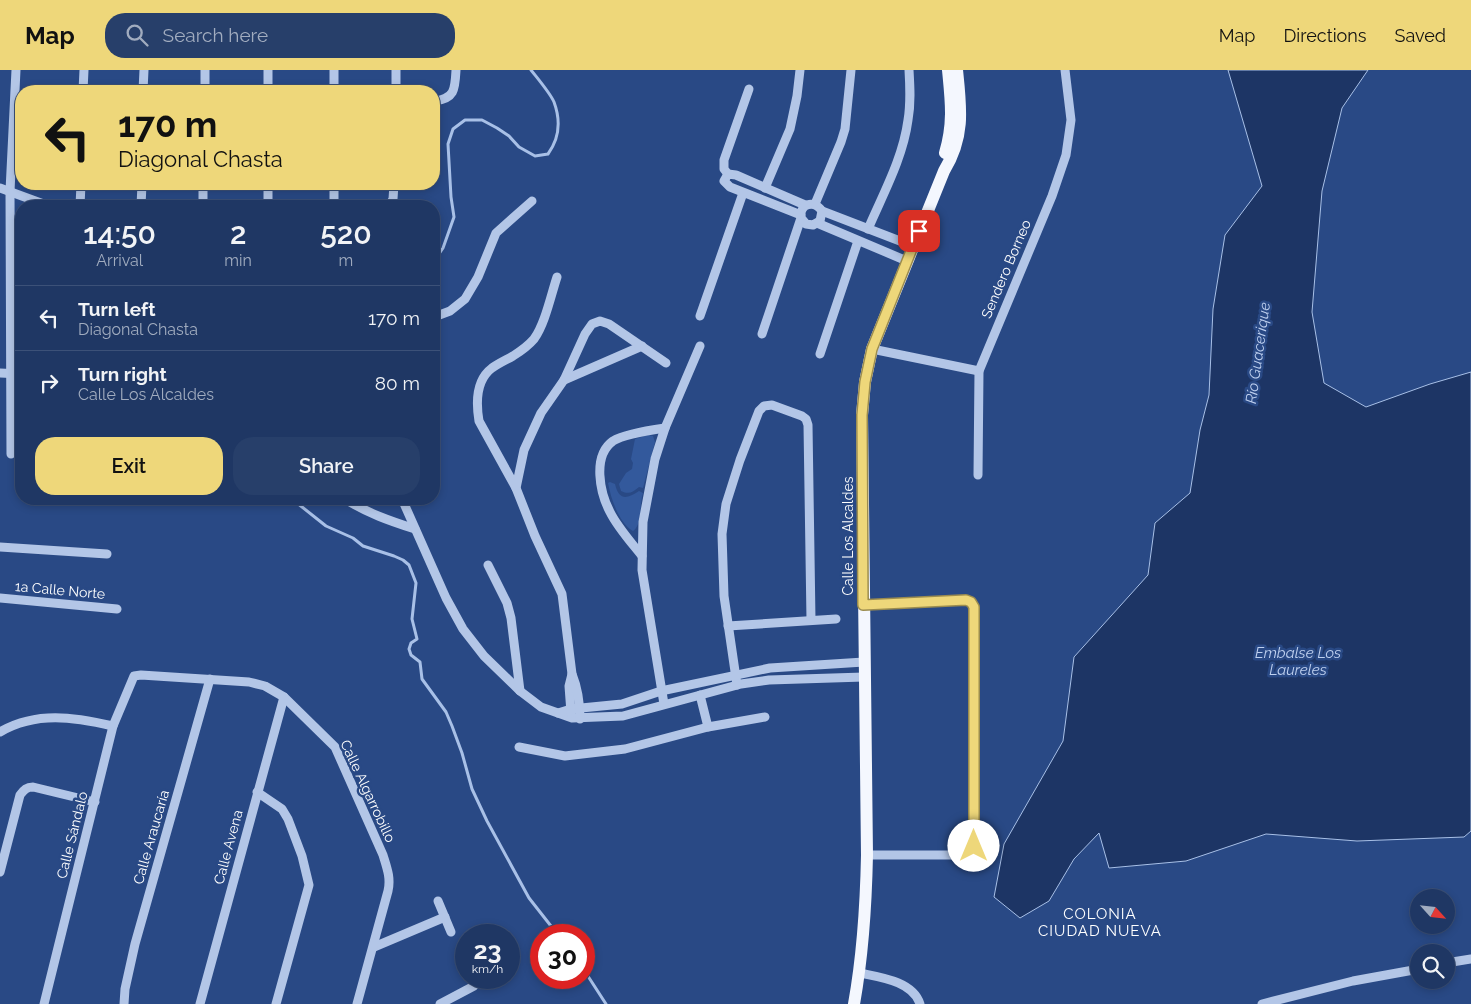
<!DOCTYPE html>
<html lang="en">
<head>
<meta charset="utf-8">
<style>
  body { margin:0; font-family:Raleway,sans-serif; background:#273f6a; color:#f1f3f6; height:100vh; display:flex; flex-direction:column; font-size:19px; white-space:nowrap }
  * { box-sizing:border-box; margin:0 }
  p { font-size:16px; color:#a1acbf }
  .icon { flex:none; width:28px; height:28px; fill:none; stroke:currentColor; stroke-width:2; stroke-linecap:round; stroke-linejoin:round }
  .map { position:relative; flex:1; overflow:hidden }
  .sheet { position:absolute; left:15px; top:130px; width:425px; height:305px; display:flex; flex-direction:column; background:#1f3764; border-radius:20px; box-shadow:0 2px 8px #0003,0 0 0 1px #3c5178 }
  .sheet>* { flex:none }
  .hud { position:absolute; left:15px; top:15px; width:425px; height:105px; border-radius:20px; box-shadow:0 2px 8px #0003,0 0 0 1px #3c5178; background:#eed77a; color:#111; overflow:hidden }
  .needle { width:32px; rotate:117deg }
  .fabs { position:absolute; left:1410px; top:819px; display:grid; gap:10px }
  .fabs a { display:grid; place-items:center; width:45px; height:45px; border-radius:50%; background:#1f3764; box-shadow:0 2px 8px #0003,0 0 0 1px #3c5178; font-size:25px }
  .speed { position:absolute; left:455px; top:854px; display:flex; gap:10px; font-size:25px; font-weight:700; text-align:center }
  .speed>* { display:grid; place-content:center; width:65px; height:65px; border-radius:50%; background:#1f3764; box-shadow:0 2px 8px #0003,0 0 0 1px #3c5178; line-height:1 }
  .speed small { font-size:12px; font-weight:400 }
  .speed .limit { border:8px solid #d22; background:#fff; color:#111 }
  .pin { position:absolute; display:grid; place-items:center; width:42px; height:42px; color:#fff; margin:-21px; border-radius:10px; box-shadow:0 2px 8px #0006 }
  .me { position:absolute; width:55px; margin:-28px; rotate:0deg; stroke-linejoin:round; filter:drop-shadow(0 0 4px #0008) }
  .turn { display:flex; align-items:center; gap:18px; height:105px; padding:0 20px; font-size:22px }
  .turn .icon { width:65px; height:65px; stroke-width:2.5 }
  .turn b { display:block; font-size:35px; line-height:42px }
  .eta { display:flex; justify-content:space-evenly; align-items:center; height:85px; text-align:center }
  .eta b { font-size:30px; font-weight:600; line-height:35px }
  .primary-button { display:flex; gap:10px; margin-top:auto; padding:10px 20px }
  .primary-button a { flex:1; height:58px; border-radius:20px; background:#eed77a; color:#111; font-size:20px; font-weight:600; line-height:58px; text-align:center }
  .primary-button a+a { background:#273f6a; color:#f1f3f6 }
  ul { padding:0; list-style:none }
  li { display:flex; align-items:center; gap:15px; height:65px; padding:0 20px; border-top:1px solid #3c5178 }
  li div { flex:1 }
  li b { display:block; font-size:19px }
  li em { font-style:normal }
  header { display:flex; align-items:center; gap:30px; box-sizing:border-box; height:70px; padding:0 25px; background:#eed77a; color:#111 }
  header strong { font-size:24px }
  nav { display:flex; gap:28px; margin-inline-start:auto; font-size:18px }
  .search { width:350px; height:45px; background:#273f6a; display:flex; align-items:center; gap:12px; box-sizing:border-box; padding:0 18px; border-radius:20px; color:#a1acbf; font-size:19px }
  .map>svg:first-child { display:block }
</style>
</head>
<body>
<header>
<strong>Map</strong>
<div class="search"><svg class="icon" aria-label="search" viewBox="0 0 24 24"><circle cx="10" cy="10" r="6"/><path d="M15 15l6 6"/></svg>Search here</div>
<nav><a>Map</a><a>Directions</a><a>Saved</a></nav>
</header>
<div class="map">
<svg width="1471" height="934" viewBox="0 0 1471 934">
  <rect width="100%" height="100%" fill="#294985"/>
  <g fill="#33599c">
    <path d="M648,365L653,366L655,372L643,418L639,417C633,422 629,425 621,421L619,414L626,403L632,399L633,393L631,389L635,369Z"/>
    <path d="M610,412L615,414C619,431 627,429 639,421L643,423C639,434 643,454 633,461C619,453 611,429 608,413Z"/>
  </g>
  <polygon fill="#1d3565" stroke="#a8c0e7" points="1228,0 1368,0 1342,38 1322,121 1312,242 1324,313 1366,337 1430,314 1471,302 1471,761 1464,767 1357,771 1266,764 1186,791 1109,798 1099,763 1074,789 1049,831 1020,848 994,827 1004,774 1063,671 1074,587 1148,505 1155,453 1190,423 1200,360 1209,325 1213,239 1225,165 1262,116"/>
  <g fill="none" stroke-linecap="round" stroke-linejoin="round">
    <g stroke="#a8c0e7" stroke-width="3">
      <path d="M434,191L443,178L454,147L451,127L448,74L453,59L465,50H482L497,58L509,66L519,77L535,86L548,84C559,69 561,51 554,32C550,23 538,9 531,0"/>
      <polyline points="292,429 326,456 353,468 363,476 394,486 403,490 409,495 416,513 412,549 417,569 411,573 409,579 411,585 420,592 422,609 446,642 452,656 462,683 472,719 487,751 529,828 558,865"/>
      <polyline points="584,900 606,934"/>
    </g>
    <g stroke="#b3c6e7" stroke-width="9">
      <polyline points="334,0 334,21"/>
      <polyline points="396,0 396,21"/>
      <polyline points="83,21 84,0"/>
      <polyline points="143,21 144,0"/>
      <polyline points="205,21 205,0"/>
      <polyline points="268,21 268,0"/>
      <path d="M434,31C455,29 455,19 456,0"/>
      <polyline points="728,104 724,99 724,90 749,19"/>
      <polyline points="334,114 334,136"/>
      <polyline points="0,118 49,136"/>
      <polyline points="765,118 790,59 797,26 800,0"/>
      <polyline points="815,134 841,72 845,59 851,0"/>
      <polyline points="80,136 81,114"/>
      <polyline points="141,136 142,114"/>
      <polyline points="203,136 203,114"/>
      <polyline points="268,136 268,114"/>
      <polyline points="389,136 393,129 394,114"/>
      <polyline points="822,141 913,176"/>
      <polyline points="801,145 730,117 724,111 728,104 736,105 805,135"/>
      <polyline points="817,153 907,191"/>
      <path d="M868,159C883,124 903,88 908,50C911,33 910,17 909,0"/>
      <polyline points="700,246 743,123"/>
      <polyline points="434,247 450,241 465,229 478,207 496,163 532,131"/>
      <path d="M762,264L801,148C799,134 814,129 822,141L820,151L813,155L806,154L801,148"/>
      <polyline points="872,279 979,301"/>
      <polyline points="820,284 858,171"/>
      <polyline points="0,303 21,304"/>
      <polyline points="564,310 642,276"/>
      <polyline points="11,384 10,121 16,0"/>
      <polyline points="978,405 979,301 1052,126 1066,85 1071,50 1065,0"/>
      <path d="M516,418L479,351C476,333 476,310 492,298C499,293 506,290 513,286C521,281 528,276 534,269C545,254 551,225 557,207"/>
      <path d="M345,429C367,443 390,451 415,459"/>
      <polyline points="402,429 446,528 463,559 484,586 520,621 541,637 572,648 623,646 741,614 769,610 864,607"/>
      <polyline points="0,477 107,484"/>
      <path d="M642,486C631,472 618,458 610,442C600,423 592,386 613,371C624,364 651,360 665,358"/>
      <polyline points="488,495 507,533 511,548 520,621"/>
      <polyline points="0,528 117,539"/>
      <polyline points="863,535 966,530 971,533 974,537 974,775 971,781 967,785 867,785"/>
      <polyline points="728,556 836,549"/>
      <polyline points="737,615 724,526 722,464 726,434 740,390 759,341 764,336 772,335 802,346 806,349 808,355 811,550"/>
      <polyline points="700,625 708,657"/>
      <polyline points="664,634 642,500 643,452 655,389 665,358 700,276"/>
      <polyline points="558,643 571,639 622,634 661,621 770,598 864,592"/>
      <polyline points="571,643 569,616 572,604"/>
      <path d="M580,649C580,633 578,619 572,604L562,524L535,466L516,418L524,380L541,343L564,310L585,264L592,254L600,251L609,254L666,293"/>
      <path d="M0,662C36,641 74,647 113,656"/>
      <polyline points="519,677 565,686 625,679 708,657 765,647"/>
      <polyline points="257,722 282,739 288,749 302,786 309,815 276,934"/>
      <path d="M0,802L20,725C24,720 26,717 33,717L95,732"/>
      <polyline points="438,831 451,862"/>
      <polyline points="374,877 445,847"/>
      <polyline points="1446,893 1471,889"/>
      <path d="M860,903C879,907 913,911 920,934"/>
      <path d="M44,934L113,656L134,606L141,605L249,612L265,616L284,627L335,677L383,785C387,798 391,808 388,821L357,934"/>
      <polyline points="124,934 125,919 135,874 210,609"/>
      <polyline points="200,934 284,627"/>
      <polyline points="440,934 474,916"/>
      <polyline points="1262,934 1353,911 1419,899"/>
    </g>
    <g stroke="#f4f7fe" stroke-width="12">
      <path d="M945,83C954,53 951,31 948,0"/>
      <path d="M854,934C863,884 866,835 867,785L862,345L865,312L872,279L944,101C965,67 961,38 957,0"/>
    </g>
  </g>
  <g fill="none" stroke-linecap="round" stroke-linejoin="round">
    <g stroke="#9b8c4f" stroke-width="12">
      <polyline id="route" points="919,161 872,279 865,312 862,345 863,535 966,530 971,532 974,537 974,776"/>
    </g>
    <use href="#route" stroke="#eed77a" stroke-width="9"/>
  </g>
  <g text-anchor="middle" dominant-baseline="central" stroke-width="5" stroke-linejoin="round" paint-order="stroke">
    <g font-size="14" fill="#fff" stroke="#294985">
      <text transform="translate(1006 199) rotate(-67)">Sendero Borneo</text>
      <text transform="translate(848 466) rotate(-90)">Calle Los Alcaldes</text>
      <text transform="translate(60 520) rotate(5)">1a Calle Norte</text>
      <text transform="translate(368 721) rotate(65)">Calle Algarrobillo</text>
      <text transform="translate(72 765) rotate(-76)">Calle Sándalo</text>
      <text transform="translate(151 767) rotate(-74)">Calle Araucaría</text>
      <text transform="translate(228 777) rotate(-75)">Calle Avena</text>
    </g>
    <g font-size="15" font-style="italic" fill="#bfd0ef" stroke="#294985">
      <text transform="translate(1258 283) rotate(-82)">Río Guacerique</text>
      <text x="1298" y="583">Embalse Los<tspan x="1298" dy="17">Laureles</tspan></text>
    </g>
    <g font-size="15" letter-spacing="1" fill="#fff" stroke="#294985">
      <text x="1100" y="844">COLONIA<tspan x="1100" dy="17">CIUDAD NUEVA</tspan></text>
    </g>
  </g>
</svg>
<div class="fabs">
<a><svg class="needle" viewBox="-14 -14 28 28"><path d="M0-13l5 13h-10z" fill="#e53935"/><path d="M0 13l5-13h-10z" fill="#a1acbf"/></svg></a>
<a><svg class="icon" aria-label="search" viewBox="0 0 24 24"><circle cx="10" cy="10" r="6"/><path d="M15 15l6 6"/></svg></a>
</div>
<div class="speed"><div>23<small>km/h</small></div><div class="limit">30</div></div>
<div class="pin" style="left:919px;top:161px;background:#d93025"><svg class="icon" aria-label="arrive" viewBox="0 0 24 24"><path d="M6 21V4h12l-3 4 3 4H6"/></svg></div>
<svg class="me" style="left:974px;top:776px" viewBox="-20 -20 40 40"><circle r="19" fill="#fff"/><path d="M0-13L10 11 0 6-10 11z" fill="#eed77a"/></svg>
<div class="hud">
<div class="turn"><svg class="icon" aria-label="left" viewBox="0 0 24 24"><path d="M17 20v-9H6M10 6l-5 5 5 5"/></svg><div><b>170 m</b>Diagonal Chasta</div></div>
</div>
<section class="sheet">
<div class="eta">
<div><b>14:50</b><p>Arrival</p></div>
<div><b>2</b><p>min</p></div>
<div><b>520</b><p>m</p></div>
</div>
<ul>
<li><svg class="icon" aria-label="left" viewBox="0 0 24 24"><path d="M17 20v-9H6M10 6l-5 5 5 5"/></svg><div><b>Turn left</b><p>Diagonal Chasta</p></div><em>170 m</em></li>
<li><svg class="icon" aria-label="right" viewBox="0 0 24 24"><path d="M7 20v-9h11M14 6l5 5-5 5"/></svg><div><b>Turn right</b><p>Calle Los Alcaldes</p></div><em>80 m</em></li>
</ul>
<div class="primary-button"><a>Exit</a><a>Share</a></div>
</section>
</div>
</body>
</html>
